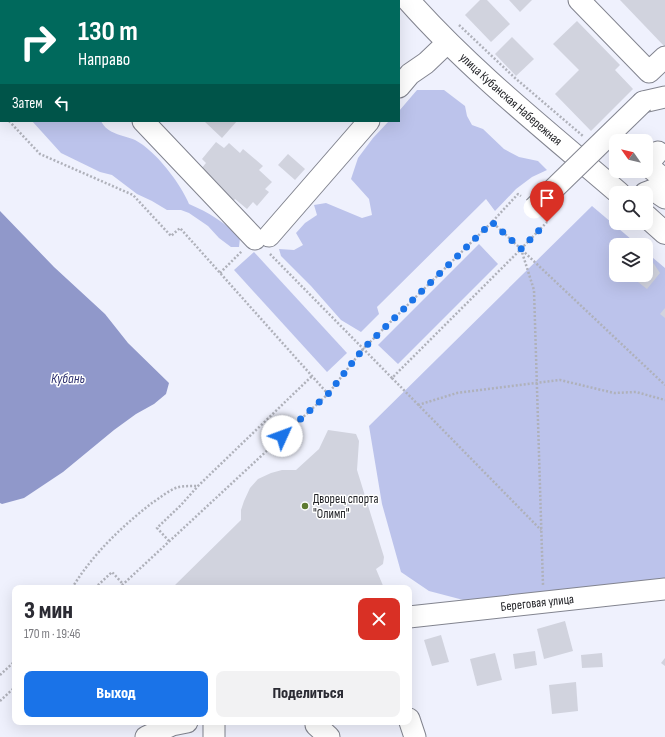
<!DOCTYPE html>
<html lang="ru">
<head>
<meta charset="utf-8">
<style>
  body { margin:0; font-family:"Sofia Sans Condensed",sans-serif; background:#f2f2f3; color:#2b2b33; height:100vh; display:flex; flex-direction:column; font-size:15px; white-space:nowrap }
  * { box-sizing:border-box; margin:0 }
  p { font-size:13px; color:#7c7c81 }
  .icon { flex:none; width:22px; height:22px; fill:none; stroke:currentColor; stroke-width:2; stroke-linecap:round; stroke-linejoin:round }
  .map { position:relative; flex:1; overflow:hidden }
  .drawer { position:absolute; left:12px; top:585px; width:400px; height:140px; display:flex; flex-direction:column; background:#fff; border-radius:8px; box-shadow:0 4px 16px #0002 }
  .drawer>* { flex:none }
  .hud { position:absolute; left:0px; top:0px; width:400px; height:122px; box-shadow:0 4px 16px #0002; background:#00695c; color:#fff; overflow:hidden }
  .needle { width:26px; rotate:304deg }
  .buttons { position:absolute; left:609px; top:134px; display:grid; gap:8px }
  .buttons a { display:grid; place-items:center; width:44px; height:44px; border-radius:8px; background:#fff; box-shadow:0 4px 16px #0002; font-size:20px }
  .pin { position:absolute; display:grid; place-items:center; width:34px; height:34px; color:#fff; margin:-41px -17px; border-radius:50% 50% 50% 0; rotate:-45deg; box-shadow:0 0 4px #0007 }
  .pin .icon { rotate:45deg }
  .me { position:absolute; width:44px; margin:-22px; rotate:47deg; stroke-linejoin:round; filter:drop-shadow(0 0 3px #0008) }
  .turn { display:flex; align-items:center; gap:14px; height:84px; padding:0 12px; font-size:18px }
  .turn .icon { width:52px; height:52px; stroke-width:2.5 }
  .turn b { display:block; font-size:28px; line-height:34px }
  .then { display:flex; align-items:center; height:38px; padding:0 12px; background:#0003; gap:8px; font-size:15px }
  .round { display:grid; place-items:center; flex:none; width:42px; height:42px; border-radius:8px; background:#f2f2f3 }
  .summary { display:flex; align-items:center; justify-content:space-between; height:68px; padding:0 12px }
  h1 { font-size:24px; font-weight:800; line-height:30px }
  .action { display:flex; gap:8px; margin-top:auto; padding:8px 12px }
  .action a { flex:1; height:46px; border-radius:8px; background:#1a73e8; color:#fff; font-size:16px; font-weight:800; line-height:46px; text-align:center }
  .action a+a { background:#f2f2f3; color:#2b2b33 }
  .map>svg:first-child { display:block }
</style>
</head>
<body>
<div class="map">
<svg width="665" height="737" viewBox="0 0 665 737">
  <rect width="100%" height="100%" fill="#eff1fd"/>
  <g fill="#bcc3eb">
    <polygon points="0,0 11,1 1,1 1,90"/>
    <polygon points="417,90 444,90 465,106 467,116 472,125 483,129 504,149 519,157 538,161 547,170 532,177 516,189 495,211 486,199 377,307 379,314 361,332 341,320 311,286 281,256 279,249 294,250 303,245 296,233 305,223 317,215 314,205 326,203 362,218 372,215 369,199 351,179 358,158 373,138 389,121 399,121 399,111"/>
    <path d="M32,121H101C107,134 123,135 135,140C155,150 181,184 189,204C208,212 226,223 240,238L239,247H231L219,238L208,226L189,213L181,210H167L152,201L137,194L112,175L100,172L61,153Z"/>
    <polygon points="592,206 638,245 616,245 616,275 646,275 646,252 665,268 665,579 471,602 429,591 401,572 382,504 369,426"/>
    <polygon points="479,244 498,264 398,364 378,345"/>
    <polygon points="254,252 347,353 327,372 234,270"/>
  </g>
  <polygon fill="#9098ca" points="0,211 54,267 105,314 128,343 169,383 166,394 154,404 136,414 114,430 63,472 24,498 2,504 0,503"/>
  <g fill="#d1d3de">
    <polygon points="480,0 487,0 510,24 491,42 465,15"/>
    <polygon points="509,0 532,0 520,12"/>
    <polygon points="620,0 665,0 665,47"/>
    <polygon points="577,21 620,65 615,70 633,89 591,131 555,94 579,70 553,44"/>
    <polygon points="512,37 534,59 516,76 495,54"/>
    <polygon points="204,121 237,121 222,138"/>
    <polygon points="216,142 224,148 229,143 240,153 243,149 263,166 259,170 272,182 265,189 269,192 257,206 253,202 247,209 235,199 233,202 212,183 214,180 201,169 206,163 202,159"/>
    <polygon points="288,154 305,169 295,180 278,165"/>
    <polygon points="646,256 654,264 660,273 647,289 629,275 646,275"/>
    <polygon points="665,308 665,318 660,314"/>
    <polygon points="328,430 356,434 359,441 357,470 384,557 383,564 376,569 384,588 172,588 241,520 241,510 244,501 250,488 258,479 271,473 282,470 296,470 319,449"/>
    <polygon points="565,621 573,651 544,659 537,629"/>
    <polygon points="441,635 449,662 432,666 424,640"/>
    <polygon points="535,651 537,665 515,669 513,654"/>
    <polygon points="495,653 502,680 477,686 470,659"/>
    <polygon points="602,653 603,667 582,668 581,655"/>
    <polygon points="665,658 665,666 661,663"/>
    <polygon points="576,682 578,711 552,714 549,685"/>
  </g>
  <g fill="none" stroke-linecap="round" stroke-linejoin="round">
    <g stroke="#82848f" stroke-width="23">
      <g id="minor">
        <polyline points="27,0 28,1"/>
        <polyline points="334,0 335,1"/>
        <polyline points="579,0 649,72 665,57"/>
        <polyline points="399,87 410,74 426,63 448,42"/>
        <polyline points="643,102 665,97"/>
        <polyline points="143,121 255,239"/>
        <polyline points="658,152 647,165 665,180"/>
        <polyline points="645,193 653,190 665,198"/>
        <polyline points="269,236 369,121"/>
        <path id="s1" d="M409,617L665,589"/>
        <polyline points="409,719 415,737"/>
        <polyline points="316,725 329,737"/>
        <polyline points="146,737 172,725 187,722"/>
        <polyline points="214,737 214,722"/>
      </g>
    </g>
    <g stroke="#82848f" stroke-width="24">
      <g id="major">
        <path id="s2" d="M408,0C471,71 547,131 619,193"/>
        <polyline points="646,216 665,233"/>
      </g>
    </g>
    <g stroke="#afb1ba" stroke-width="2.5" stroke-dasharray="2 2" stroke-linecap="butt">
      <polyline points="459,25 515,78 583,136"/>
      <polyline points="0,83 1,82"/>
      <polyline points="0,111 1,112"/>
      <polyline points="9,121 40,154 133,195 171,236 180,228 328,394"/>
      <polyline points="610,159 616,164"/>
      <polyline points="521,249 547,222"/>
      <polyline points="521,249 534,290 543,585"/>
      <polyline points="522,250 665,385"/>
      <polyline points="270,254 392,378 521,249 492,222"/>
      <polyline points="220,273 242,251"/>
      <polyline points="392,378 541,530"/>
      <polyline points="418,405 457,393 560,380 614,393 636,392 665,400"/>
      <polyline points="169,541 157,528 181,505 198,486 312,376"/>
      <path d="M72,588C93,554 121,527 152,503C160,498 170,489 179,487C185,486 191,486 197,486"/>
      <polyline points="95,588 112,572 123,584"/>
      <polyline points="119,588 328,394 363,349 492,222 518,194 521,196"/>
      <polyline points="0,675 15,661"/>
      <polyline points="0,701 15,687"/>
    </g>
    <use href="#minor" stroke="#fff" stroke-width="21"/>
    <use href="#major" stroke="#fff" stroke-width="22"/>
    <g stroke="#82848f" stroke-width="23" stroke-linecap="butt">
      <polyline id="minor-bridge" points="534,208 643,102"/>
    </g>
    <use href="#minor-bridge" stroke="#fff" stroke-width="21"/>
  </g>
  <g fill="none" stroke-linecap="round" stroke-linejoin="round">
    <polyline stroke="#1a73e8" stroke-width="7" stroke-dasharray="0 12.6" points="282,436 328,394 363,349 492,222 521,249 547,222"/>
  </g>
  <circle fill="#5e7b30" stroke="#fff" stroke-width="1.5" cx="305" cy="506" r="4"/>
  <g text-anchor="middle" dominant-baseline="central" stroke-width="3" stroke-linejoin="round" paint-order="stroke">
    <g font-size="13" fill="#242529" stroke="#fff">
      <text stroke="none"><textPath href="#s2" startOffset="143">улица Кубанская Набережная</textPath></text>
      <text stroke="none"><textPath href="#s1" startOffset="129">Береговая улица</textPath></text>
    </g>
    <g font-size="13" fill="#242529" stroke="#fff" text-anchor="start">
      <text x="313" y="499">Дворец спорта<tspan x="313" dy="15">"Олимп"</tspan></text>
    </g>
    <g font-size="14" font-style="italic" fill="#303371" stroke="#fff">
      <text x="68" y="378">Кубань</text>
    </g>
  </g>
</svg>
<div class="buttons">
<a><svg class="needle" viewBox="-14 -14 28 28"><path d="M0-13l5 13h-10z" fill="#e53935"/><path d="M0 13l5-13h-10z" fill="#7c7c81"/></svg></a>
<a><svg class="icon" aria-label="search" viewBox="0 0 24 24"><circle cx="10" cy="10" r="6"/><path d="M15 15l6 6"/></svg></a>
<a><svg class="icon" aria-label="layers" viewBox="0 0 24 24"><path d="M12 4l9 5-9 5-9-5zM3 14l9 5 9-5"/></svg></a>
</div>
<div class="pin" style="left:547px;top:222px;background:#d93025"><svg class="icon" aria-label="arrive" viewBox="0 0 24 24"><path d="M6 21V4h12l-3 4 3 4H6"/></svg></div>
<svg class="me" style="left:282px;top:436px" viewBox="-20 -20 40 40"><circle r="19" fill="#fff"/><path d="M0-13L10 11 0 6-10 11z" fill="#1a73e8"/></svg>
<div class="hud">
<div class="turn"><svg class="icon" aria-label="right" viewBox="0 0 24 24"><path d="M7 20v-9h11M14 6l5 5-5 5"/></svg><div><b>130 m</b>Направо</div></div>
<div class="then">Затем<svg class="icon" aria-label="left" viewBox="0 0 24 24"><path d="M17 20v-9H6M10 6l-5 5 5 5"/></svg></div>
</div>
<section class="drawer">
<div class="summary"><div><h1>3 мин</h1><p>170 m · 19:46</p></div><a class="round" style="background:#d93025;color:#fff"><svg class="icon" aria-label="close" viewBox="0 0 24 24"><path d="M6 6l12 12M18 6L6 18"/></svg></a></div>
<div class="action"><a>Выход</a><a>Поделиться</a></div>
</section>
</div>
</body>
</html>
